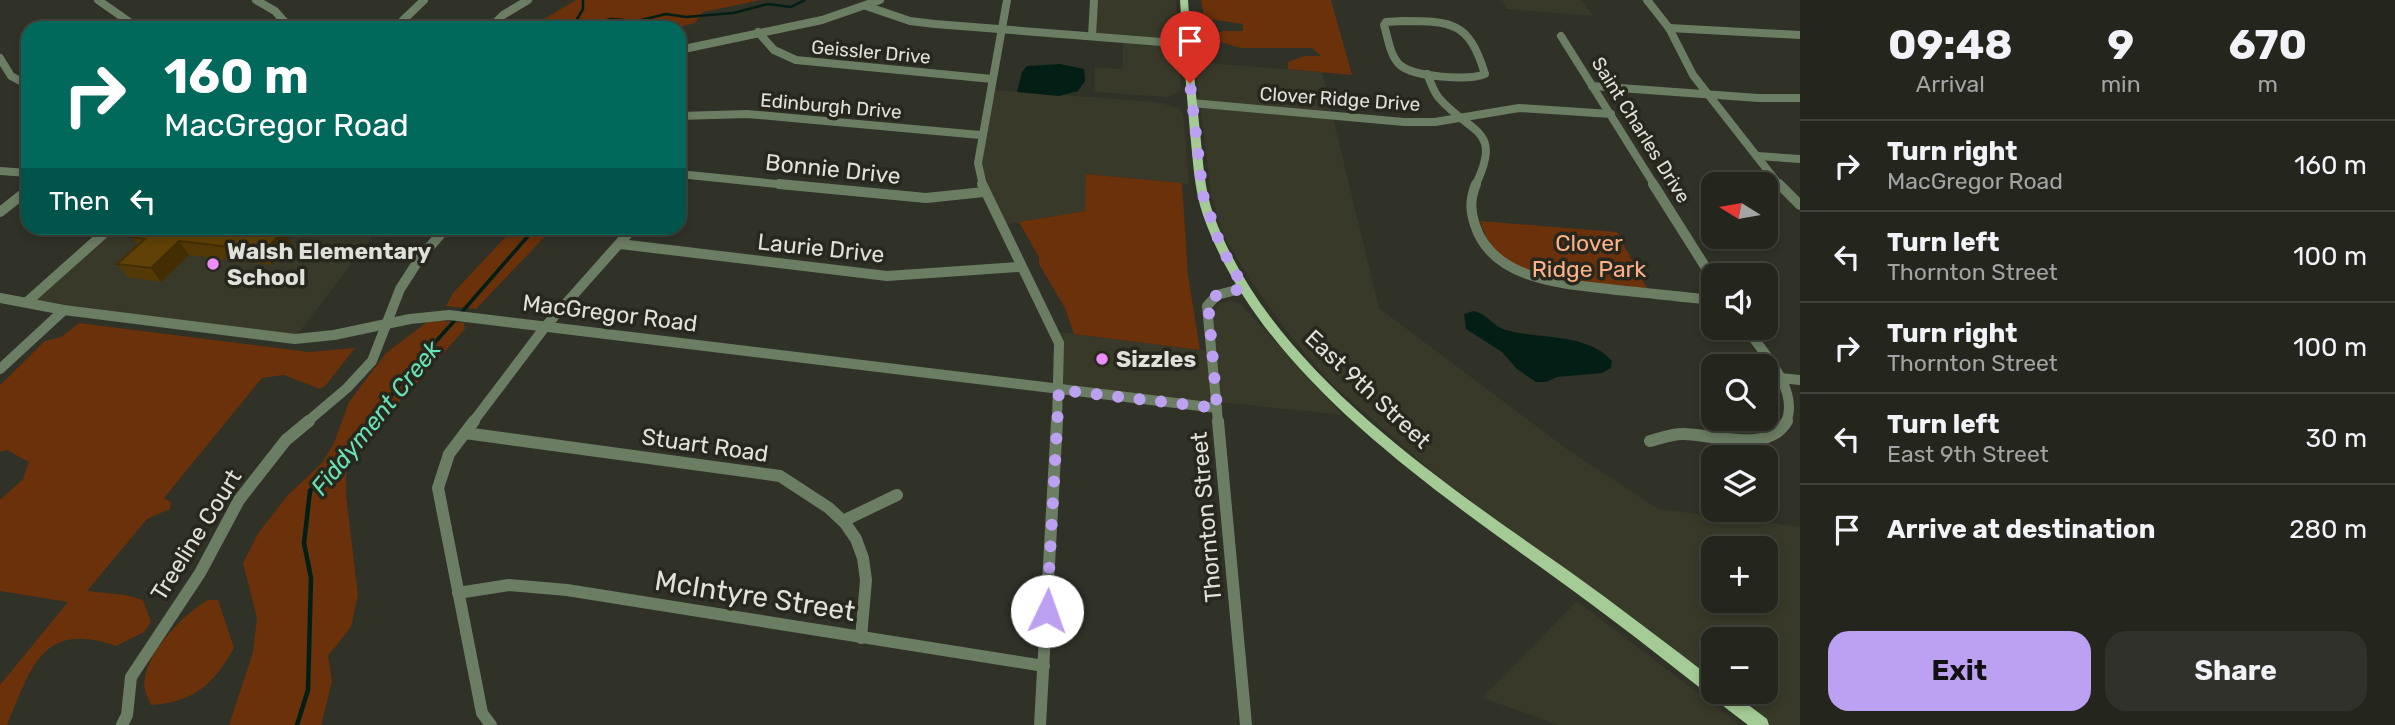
<!DOCTYPE html>
<html lang="en">
<head>
<meta charset="utf-8">
<style>
  body { margin:0; font-family:Rubik,sans-serif; background:#30312a; color:#f1f3f6; height:100vh; display:flex; flex-direction:column; font-size:26px; white-space:nowrap }
  * { box-sizing:border-box; margin:0 }
  p { font-size:23px; color:#a3a5a4 }
  .icon { flex:none; width:38px; height:38px; fill:none; stroke:currentColor; stroke-width:2; stroke-linecap:round; stroke-linejoin:round }
  .map { position:relative; flex:1; overflow:hidden }
  .drawer { display:flex; flex-direction:column; background:#24251d; width:595px }
  .drawer>* { flex:none }
  .guide { position:absolute; left:21px; top:21px; width:665px; height:214px; border-radius:21px; box-shadow:0 4px 10px #0003,0 0 0 2px #41423b; background:#00695c; color:#fff; overflow:hidden }
  .needle { width:46px; rotate:281deg }
  .tools { position:absolute; left:1701px; top:172px; display:grid; gap:14px }
  .tools a { display:grid; place-items:center; width:77px; height:77px; border-radius:14px; background:#24251d; box-shadow:0 4px 10px #0003,0 0 0 2px #41423b; font-size:35px }
  .pin { position:absolute; display:grid; place-items:center; width:60px; height:60px; color:#fff; margin:-72px -30px; border-radius:50% 50% 50% 0; rotate:-45deg; box-shadow:0 0 7px #0007 }
  .pin .icon { rotate:45deg }
  .me { position:absolute; width:77px; margin:-38px; rotate:3deg; stroke-linejoin:round; filter:drop-shadow(0 0 5px #0008) }
  .turn { display:flex; align-items:center; gap:24px; height:147px; padding:0 28px; font-size:32px }
  .turn .icon { width:91px; height:91px; stroke-width:2.5 }
  .turn b { display:block; font-size:49px; line-height:60px }
  .then { display:flex; align-items:center; height:66px; padding:0 28px; background:#0003; gap:14px; font-size:26px }
  .eta { display:flex; justify-content:space-evenly; align-items:center; height:119px; text-align:center }
  .eta b { font-size:42px; font-weight:700; line-height:49px }
  .cta { display:flex; gap:14px; margin-top:auto; padding:14px 28px }
  .cta a { flex:1; height:80px; border-radius:21px; background:#bca0f2; color:#111; font-size:28px; font-weight:700; line-height:80px; text-align:center }
  .cta a+a { background:#30312a; color:#f1f3f6 }
  ul { padding:0; list-style:none }
  li { display:flex; align-items:center; gap:21px; height:91px; padding:0 28px; border-top:2px solid #41423b }
  li div { flex:1 }
  li b { display:block; font-size:26px }
  li em { font-style:normal }
  main { display:flex; flex:1; min-height:0 }
  .map>svg:first-child { display:block }
</style>
</head>
<body>
<main>
<div class="map">
<svg width="1800" height="725" viewBox="0 0 1800 725">
  <rect width="100%" height="100%" fill="#303127"/>
  <g fill="#393929" fill-rule="evenodd">
    <polygon points="1092,0 1176,0 1181,90 1168,97 1095,92 1095,67 1123,69 1123,41 1089,38"/>
    <polygon points="1502,0 1582,0 1593,16 1507,9"/>
    <path d="M1195,62L1322,72L1379,308L1567,449L1658,509L1800,527V725H1769L1724,691H1766V639H1713V683L1440,478L1331,383L1292,338L1252,283L1223,235L1211,195ZM1713,548H1766V600H1713Z"/>
    <polygon points="994,90 1157,102 1179,108 1183,114 1189,184 1087,174 1085,211 1003,225 987,190 983,165 982,151"/>
    <polygon points="115,228 379,228 297,335 33,300"/>
    <polygon points="1231,301 1241,304 1342,415 1220,402 1212,314 1220,303"/>
    <polygon points="1059,332 1207,351 1213,404 1063,387"/>
    <polygon points="1577,601 1740,725 1559,725 1482,698"/>
  </g>
  <g fill="#6a310a">
    <polygon points="576,0 761,0 703,12 695,23 675,28 529,28"/>
    <polygon points="1201,0 1331,0 1352,75 1288,69 1288,62 1304,56 1321,56 1312,48 1241,48 1220,42 1215,34 1223,31 1243,31 1243,24 1204,18"/>
    <polygon points="1086,174 1182,183 1188,275 1200,350 1074,334 1065,308 1039,264 1039,257 1019,222 1085,211"/>
    <path d="M1480,221L1617,232L1648,290C1602,284 1522,285 1491,246C1486,238 1483,229 1480,221Z"/>
    <polygon points="514,228 553,228 476,309 446,306 453,293"/>
    <polygon points="443,321 464,323 465,329 363,443 346,474 346,495 358,595 351,627 328,656 332,681 321,725 229,725 253,652 257,618 243,563 259,532 288,495 322,463 334,443 349,402 386,353 427,322"/>
    <path d="M79,323L309,352L355,348L326,385L320,389L284,375L262,378L164,498L171,502L170,509L147,519L87,591L126,595L143,600L151,622L144,632L116,646C42,620 31,668 7,725H0V685L68,602L0,591V500L23,479L29,462L7,450L0,452V385L45,341L61,337Z"/>
    <path d="M208,600H218L234,648C214,684 194,702 151,705C149,700 146,695 145,690C139,659 184,613 208,600Z"/>
  </g>
  <g fill="#031f15">
    <polygon points="1060,64 1084,69 1085,81 1078,91 1059,96 1017,92 1022,72 1027,66"/>
    <path d="M1473,311C1487,313 1492,326 1506,330C1539,340 1586,332 1612,361L1611,368L1602,373L1557,377L1546,382H1536L1517,369L1502,352L1466,329L1464,314Z"/>
  </g>
  <g fill="none" stroke-linecap="round" stroke-linejoin="round">
    <g stroke="#031f15" stroke-width="2.5">
      <polyline points="576,21 583,9 583,0"/>
      <polyline points="546,28 576,21 591,24 611,19 637,21 666,14 686,17 733,13 768,4 791,7 805,0"/>
    </g>
    <g stroke="#031f15" stroke-width="3.5">
      <polyline points="461,313 535,228"/>
      <polyline points="371,422 412,368 456,319"/>
    </g>
    <polyline stroke="#031f15" stroke-width="4.5" points="297,725 308,690 311,578 304,543 310,491 373,421"/>
    <g stroke="#6b7d63" stroke-width="8">
      <polyline points="98,0 138,28"/>
      <polyline points="256,0 275,11 290,28"/>
      <polyline points="1647,0 1669,28 1693,75 1780,186"/>
      <polyline points="866,6 910,21 935,24 1187,44"/>
      <path d="M1402,21C1453,21 1469,22 1485,74C1470,81 1413,77 1400,65C1390,56 1388,38 1384,25L1386,22Z"/>
      <polyline points="262,28 285,22"/>
      <polyline points="395,28 424,0"/>
      <polyline points="490,28 503,15 528,0"/>
      <polyline points="1669,28 1800,35"/>
      <polyline points="758,32 774,50 796,60 992,79"/>
      <polyline points="1092,36 1094,0"/>
      <polyline points="1561,36 1655,186"/>
      <polyline points="679,50 822,20 880,0"/>
      <polyline points="0,58 11,76 28,85"/>
      <path d="M1427,74C1431,82 1433,91 1439,98C1470,134 1504,128 1475,186"/>
      <polyline points="1592,86 1758,98 1800,98"/>
      <polyline points="1192,103 1404,122 1435,122 1519,108 1611,114"/>
      <polyline points="679,116 747,114 980,135"/>
      <polyline points="1757,156 1800,159"/>
      <polyline points="0,171 28,173"/>
      <polyline points="679,174 797,186"/>
      <polyline points="983,186 978,163 1007,0"/>
    </g>
    <g stroke="#6b7d63" stroke-width="10">
      <polyline points="779,184 926,198 984,192"/>
      <polyline points="982,184 1059,343 1057,422"/>
      <path d="M1476,184C1470,199 1470,210 1475,225C1493,282 1568,284 1617,290C1649,293 1681,297 1713,300"/>
      <polyline points="1653,184 1713,279"/>
      <polyline points="1779,184 1800,205"/>
      <polyline points="0,212 28,190"/>
      <polyline points="620,244 887,276 1019,267"/>
      <polyline points="0,298 64,310 295,339 334,335 410,319 449,315 1217,408"/>
      <polyline points="27,302 110,228"/>
      <path d="M1745,327C1762,351 1800,390 1786,422"/>
      <polyline points="0,369 64,310"/>
      <polyline points="1780,378 1800,380"/>
      <polyline points="307,422 347,388 372,361 400,289 420,258 446,228"/>
      <polyline points="473,422 545,327 633,228"/>
      <polyline points="1218,422 1207,306 1217,295 1244,288"/>
    </g>
    <g stroke="#6b7d63" stroke-width="12">
      <polyline points="474,421 449,454 438,488 482,713 491,725"/>
      <polyline points="1218,421 1246,725"/>
      <polyline points="465,433 780,476 829,508 845,523 856,539 863,558 866,580 861,638"/>
      <path d="M1650,441C1661,438 1671,434 1683,434C1715,434 1767,455 1787,421"/>
      <polyline points="845,520 897,495"/>
      <polyline points="458,593 509,585 567,590 1044,666"/>
      <polyline points="122,725 127,715 131,677 200,573 239,500 286,440 309,421"/>
      <polyline points="1040,725 1057,421"/>
    </g>
    <path fill="#a4cb95" fill-rule="evenodd" d="M1180,0H1188C1191,44 1195,88 1200,132C1203,160 1204,189 1214,216C1271,370 1440,480 1569,571C1618,606 1666,643 1713,679V691H1730L1767,719L1769,725H1748C1688,679 1629,631 1568,587C1436,491 1260,376 1203,215C1194,189 1193,159 1190,132C1186,88 1183,44 1180,0Z"/>
  </g>
  <polygon fill="#533905" points="132,237 292,244 272,265 189,255 161,282 128,277 117,264 138,245"/>
  <g fill="#432e04">
    <polygon points="284,230 292,244 272,265 264,251"/>
    <polygon points="179,241 189,255 161,282 151,268"/>
  </g>
  <polygon fill="#604206" stroke="#432e04" stroke-width="2" points="143,228 258,228 284,230 264,251 179,241 151,268 117,264 145,239 132,237"/>
  <g fill="none" stroke-linecap="round" stroke-linejoin="round">
    <polyline stroke="#bca0f2" stroke-width="12" stroke-dasharray="0 21.6" points="1047,611 1059,390 1217,408 1208,302 1217,295 1244,288 1221,247 1203,195 1190,83"/>
  </g>
  <g fill="#ec8cfa" stroke="#27271e" stroke-width="2.5">
    <circle cx="213" cy="264" r="7"/>
    <circle cx="1102" cy="359" r="7"/>
  </g>
  <g text-anchor="middle" dominant-baseline="central" stroke-width="7" stroke-linejoin="round" paint-order="stroke">
    <g font-size="19" fill="#e1e1db" stroke="#27271e">
      <text transform="translate(871 52) rotate(5)">Geissler Drive</text>
      <text transform="translate(1340 99) rotate(4)">Clover Ridge Drive</text>
      <text transform="translate(831 106) rotate(5)">Edinburgh Drive</text>
      <text transform="translate(1641 130) rotate(58)">Saint Charles Drive</text>
    </g>
    <g font-size="23" fill="#e1e1db" stroke="#27271e">
      <text transform="translate(833 169) rotate(6)">Bonnie Drive</text>
      <text transform="translate(821 248) rotate(6)">Laurie Drive</text>
      <text transform="translate(610 313) rotate(7)">MacGregor Road</text>
      <text transform="translate(1368 389) rotate(43)">East 9th Street</text>
      <text transform="translate(705 445) rotate(8)">Stuart Road</text>
      <text transform="translate(1206 517) rotate(-95)">Thornton Street</text>
      <text transform="translate(196 535) rotate(-58)">Treeline Court</text>
    </g>
    <g font-size="23" fill="#fcb187" stroke="#27271e">
      <text x="1589" y="243">Clover<tspan x="1589" dy="26">Ridge Park</tspan></text>
    </g>
    <g font-size="23" font-weight="bold" fill="#e1e1db" stroke="#27271e" text-anchor="start">
      <text x="227" y="251">Walsh Elementary<tspan x="227" dy="26">School</tspan></text>
      <text x="1116" y="359">Sizzles</text>
    </g>
    <g font-size="24" font-style="italic" fill="#67e2b4" stroke="#27271e">
      <text transform="translate(376 418) rotate(-51)">Fiddyment Creek</text>
    </g>
    <g font-size="28" fill="#e1e1db" stroke="#27271e">
      <text transform="translate(755 596) rotate(9)">McIntyre Street</text>
    </g>
  </g>
</svg>
<div class="tools">
<a><svg class="needle" viewBox="-14 -14 28 28"><path d="M0-13l5 13h-10z" fill="#e53935"/><path d="M0 13l5-13h-10z" fill="#a3a5a4"/></svg></a>
<a><svg class="icon" aria-label="sound" viewBox="0 0 24 24"><path d="M4 9h4l5-4v14l-5-4H4zM17 9q2 3 0 6"/></svg></a>
<a><svg class="icon" aria-label="search" viewBox="0 0 24 24"><circle cx="10" cy="10" r="6"/><path d="M15 15l6 6"/></svg></a>
<a><svg class="icon" aria-label="layers" viewBox="0 0 24 24"><path d="M12 4l9 5-9 5-9-5zM3 14l9 5 9-5"/></svg></a>
<a>+</a>
<a>−</a>
</div>
<div class="pin" style="left:1190px;top:83px;background:#d93025"><svg class="icon" aria-label="arrive" viewBox="0 0 24 24"><path d="M6 21V4h12l-3 4 3 4H6"/></svg></div>
<svg class="me" style="left:1047px;top:611px" viewBox="-20 -20 40 40"><circle r="19" fill="#fff"/><path d="M0-13L10 11 0 6-10 11z" fill="#bca0f2"/></svg>
<div class="guide">
<div class="turn"><svg class="icon" aria-label="right" viewBox="0 0 24 24"><path d="M7 20v-9h11M14 6l5 5-5 5"/></svg><div><b>160 m</b>MacGregor Road</div></div>
<div class="then">Then<svg class="icon" aria-label="left" viewBox="0 0 24 24"><path d="M17 20v-9H6M10 6l-5 5 5 5"/></svg></div>
</div>
</div>
<section class="drawer">
<div class="eta">
<div><b>09:48</b><p>Arrival</p></div>
<div><b>9</b><p>min</p></div>
<div><b>670</b><p>m</p></div>
</div>
<ul>
<li><svg class="icon" aria-label="right" viewBox="0 0 24 24"><path d="M7 20v-9h11M14 6l5 5-5 5"/></svg><div><b>Turn right</b><p>MacGregor Road</p></div><em>160 m</em></li>
<li><svg class="icon" aria-label="left" viewBox="0 0 24 24"><path d="M17 20v-9H6M10 6l-5 5 5 5"/></svg><div><b>Turn left</b><p>Thornton Street</p></div><em>100 m</em></li>
<li><svg class="icon" aria-label="right" viewBox="0 0 24 24"><path d="M7 20v-9h11M14 6l5 5-5 5"/></svg><div><b>Turn right</b><p>Thornton Street</p></div><em>100 m</em></li>
<li><svg class="icon" aria-label="left" viewBox="0 0 24 24"><path d="M17 20v-9H6M10 6l-5 5 5 5"/></svg><div><b>Turn left</b><p>East 9th Street</p></div><em>30 m</em></li>
<li><svg class="icon" aria-label="arrive" viewBox="0 0 24 24"><path d="M6 21V4h12l-3 4 3 4H6"/></svg><div><b>Arrive at destination</b></div><em>280 m</em></li>
</ul>
<div class="cta"><a>Exit</a><a>Share</a></div>
</section>
</main>
</body>
</html>
